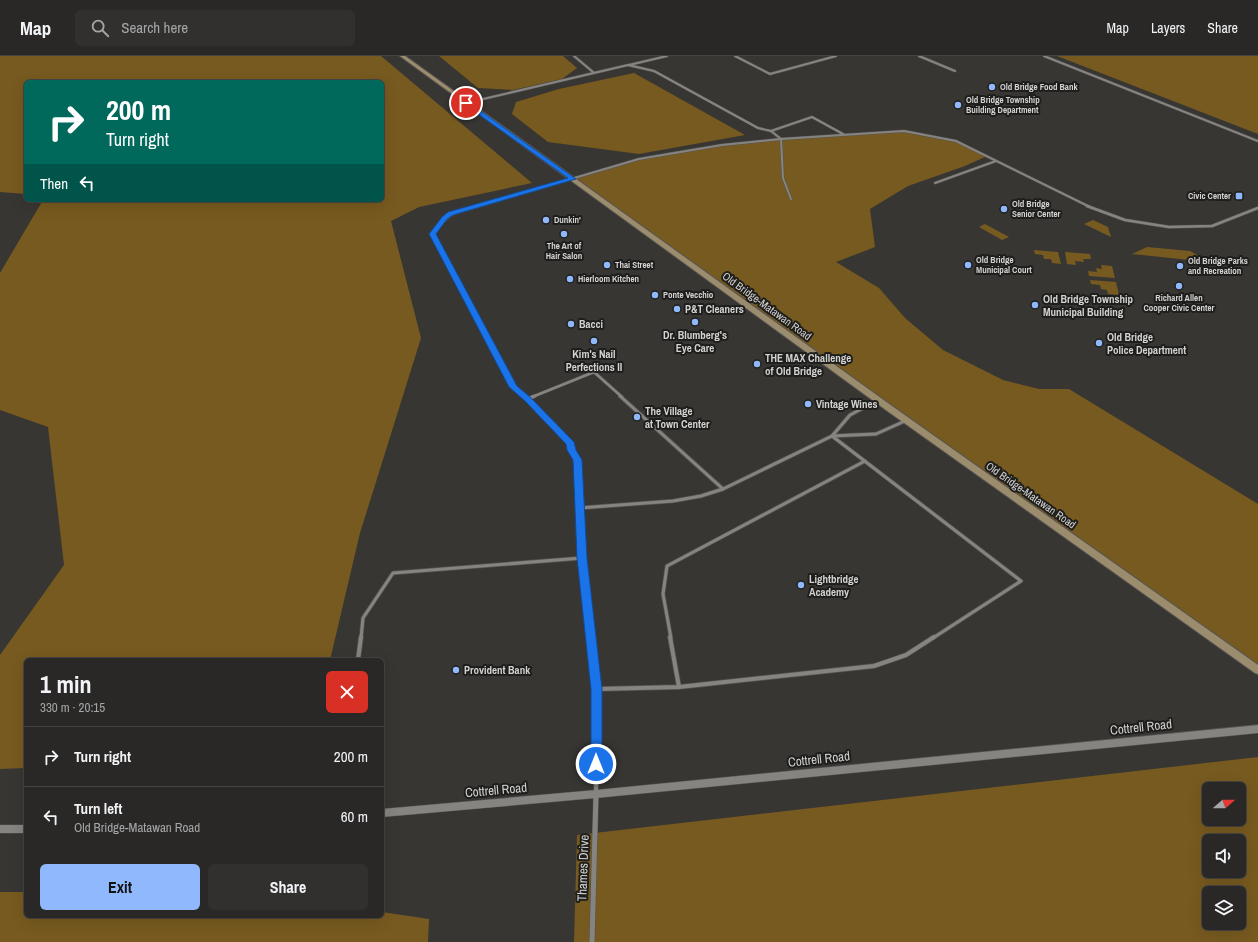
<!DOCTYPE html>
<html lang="en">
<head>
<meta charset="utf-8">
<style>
  body { margin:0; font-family:"Archivo Narrow",sans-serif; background:#32302e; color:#f1f3f6; height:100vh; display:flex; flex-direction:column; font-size:15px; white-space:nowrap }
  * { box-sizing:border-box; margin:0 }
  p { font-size:13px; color:#a5a6a7 }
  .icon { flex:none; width:22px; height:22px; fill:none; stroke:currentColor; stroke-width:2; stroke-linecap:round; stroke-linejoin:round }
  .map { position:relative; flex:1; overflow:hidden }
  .drawer { position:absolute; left:24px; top:602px; width:360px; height:260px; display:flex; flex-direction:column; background:#2a2826; border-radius:6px; box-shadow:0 4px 16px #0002,0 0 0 1px #464443 }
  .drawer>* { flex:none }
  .hud { position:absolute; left:24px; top:24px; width:360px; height:122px; border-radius:6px; box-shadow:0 4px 16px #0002,0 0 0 1px #464443; background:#00695c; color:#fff; overflow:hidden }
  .needle { width:26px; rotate:70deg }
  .buttons { position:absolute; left:1202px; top:726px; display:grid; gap:8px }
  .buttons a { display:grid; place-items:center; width:44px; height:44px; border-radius:6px; background:#2a2826; box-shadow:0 4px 16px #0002,0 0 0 1px #464443; font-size:20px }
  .pin { position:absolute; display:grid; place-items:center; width:34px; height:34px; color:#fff; margin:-17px; border:2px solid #fff; border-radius:50%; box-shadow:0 1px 4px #0007 }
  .me { position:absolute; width:44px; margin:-22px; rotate:0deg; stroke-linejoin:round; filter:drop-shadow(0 0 3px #0008) }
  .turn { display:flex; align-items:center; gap:14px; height:84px; padding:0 16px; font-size:18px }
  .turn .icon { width:52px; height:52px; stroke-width:2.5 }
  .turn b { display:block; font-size:28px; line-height:34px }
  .then { display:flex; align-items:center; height:38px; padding:0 16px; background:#0003; gap:8px; font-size:15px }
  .round { display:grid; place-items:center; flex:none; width:42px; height:42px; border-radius:6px; background:#32302e }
  .summary { display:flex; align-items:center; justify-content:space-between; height:68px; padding:0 16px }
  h1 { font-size:24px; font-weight:700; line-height:30px }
  .action { display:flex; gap:8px; margin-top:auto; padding:8px 16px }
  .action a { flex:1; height:46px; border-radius:6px; background:#90b8fd; color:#111; font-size:16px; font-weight:700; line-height:46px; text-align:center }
  .action a+a { background:#32302e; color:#f1f3f6 }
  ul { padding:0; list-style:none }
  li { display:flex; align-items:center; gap:12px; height:60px; padding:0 16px; border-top:1px solid #464443 }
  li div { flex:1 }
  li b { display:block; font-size:15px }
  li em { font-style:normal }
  header { display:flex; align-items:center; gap:24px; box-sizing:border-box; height:56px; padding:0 20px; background:#2a2826; border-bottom:1px solid #464443 }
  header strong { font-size:19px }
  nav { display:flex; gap:22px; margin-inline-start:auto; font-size:14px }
  .search { width:280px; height:36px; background:#32302e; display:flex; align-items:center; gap:10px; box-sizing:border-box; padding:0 14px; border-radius:6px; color:#a5a6a7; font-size:15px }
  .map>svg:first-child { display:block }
</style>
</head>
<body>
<header>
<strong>Map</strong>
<div class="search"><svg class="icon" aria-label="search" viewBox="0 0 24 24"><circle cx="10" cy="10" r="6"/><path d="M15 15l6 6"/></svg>Search here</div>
<nav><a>Map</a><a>Layers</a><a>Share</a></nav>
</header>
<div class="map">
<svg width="1258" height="886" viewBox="0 0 1258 886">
  <rect width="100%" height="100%" fill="#383633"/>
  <g fill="#775a1f" fill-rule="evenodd">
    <polygon points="0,0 381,0 532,127 419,151 391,165 421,282 360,477 330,604 26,604 26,712 0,713 0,599 64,509 48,371 0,354 0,217 43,144 382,144 382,26 26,26 26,138 0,136"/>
    <polygon points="439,0 563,0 577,12 562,23 513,34 478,32"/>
    <polygon points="1057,0 1258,0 1258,78"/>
    <polygon points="634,17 745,79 639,98 548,86 512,58 516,46 559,33"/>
    <path d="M904,75L932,79L956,85L987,100L965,110L908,130L870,153L875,191L836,206L879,232L905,262L943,294L1003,324L1039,333H1069L1258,448V614L572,123C595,116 617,107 640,102C726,84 816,79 904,75Z"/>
    <polygon points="1093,164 1108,171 1111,181 1084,168"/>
    <polygon points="985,168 1009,181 1002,184 979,171"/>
    <polygon points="1147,191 1190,195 1209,206 1132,198"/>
    <polygon points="1034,194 1058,196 1061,208 1052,207 1051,203 1044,203 1043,199 1035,198"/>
    <polygon points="1065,196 1090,198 1091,203 1083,203 1084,206 1075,205 1076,209 1067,208"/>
    <polygon points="1101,209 1112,210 1115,222 1089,220 1088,215 1097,216 1096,212 1102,213"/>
    <polygon points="1090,224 1116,226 1119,239 1108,238 1107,234 1101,233 1100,229 1091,228"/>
    <path d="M1258,701V886H574L577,779ZM1209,733H1239V763H1209ZM1209,785H1239V815H1209ZM1209,837H1239V867H1209Z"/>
    <polygon points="0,836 26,836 26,860 382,860 382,856 429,863 428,886 0,886"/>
  </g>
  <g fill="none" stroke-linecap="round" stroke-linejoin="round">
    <g stroke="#555351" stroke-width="3">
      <g id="service-far3">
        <polyline points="574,0 593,16"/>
        <polyline points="735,0 770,18 836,0"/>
        <polyline points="919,0 955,15"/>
        <polyline points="1044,0 1258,85"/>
        <polyline points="629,9 667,0"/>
        <polyline points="466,47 628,9 654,15 758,72 771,75 781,83 783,122 791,143"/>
        <polyline points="771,75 812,61 843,78"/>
        <polyline points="935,127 996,105"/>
        <polyline points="476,151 639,103 722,89 781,83 904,75 956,85 1090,151"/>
      </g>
    </g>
    <g stroke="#555351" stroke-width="3.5">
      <g id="service-far2">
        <path d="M479,150C453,157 450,155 433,178L513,331L525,341"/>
        <polyline points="1087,150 1125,164 1169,171 1212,170 1258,152"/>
        <polyline points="532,341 594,316 622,341"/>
      </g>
    </g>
    <g stroke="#555351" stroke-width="4.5">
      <g id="service-far1">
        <polyline points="523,340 571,388 571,394 577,404 582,502 591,582"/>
        <polyline points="620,340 723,433"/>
        <polyline points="527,343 535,340"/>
        <polyline points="832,380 876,378 905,365"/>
        <polyline points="832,380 1021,525 933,582"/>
        <polyline points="579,452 673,445 701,440 723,433 832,380 850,359 878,344"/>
        <polyline points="361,582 363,562 393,517 582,502"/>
        <polyline points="671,582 663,538 667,510 865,405"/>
      </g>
    </g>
    <g stroke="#555351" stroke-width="5.5">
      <g id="service">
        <polyline points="591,581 597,633 596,736"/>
        <polyline points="670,581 679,631"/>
        <polyline points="358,604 361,581"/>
        <polyline points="597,633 679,631 874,610 906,599 934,581"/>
      </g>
    </g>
    <g stroke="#555351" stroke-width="6">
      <polyline id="minor" points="592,886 596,738"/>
    </g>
    <g stroke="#555351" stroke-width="1">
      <g id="tertiary">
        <polygon points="1258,669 1258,677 596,742 382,761 382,753 596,734"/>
        <rect x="0" y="769" width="26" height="8"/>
      </g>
    </g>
    <g stroke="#555351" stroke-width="2">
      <polygon id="secondary" points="400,0 405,0 892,350 1258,609 1258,618 1255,617 886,354"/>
    </g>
    <use href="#service-far3" stroke="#868481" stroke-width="2"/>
    <use href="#service-far2" stroke="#868481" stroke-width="2.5"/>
    <use href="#service-far1" stroke="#868481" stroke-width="3"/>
    <use href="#service" stroke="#868481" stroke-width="4"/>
    <use href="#minor" stroke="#868481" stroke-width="5"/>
    <use href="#tertiary" fill="#868481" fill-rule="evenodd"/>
    <use href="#secondary" fill="#9b8c6e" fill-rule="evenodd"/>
  </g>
  <polygon fill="#1a73e8" stroke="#114b97" points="464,46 468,46 576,123 453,159 447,163 436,178 517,330 530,341 574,386 576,394 582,404 587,502 602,633 602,708 600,712 596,713 592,712 591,708 591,633 577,502 573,404 567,394 566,388 525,345 509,331 429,178 442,161 448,156 568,122 464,48"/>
  <g fill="#90b8fd" stroke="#1e1e1c" stroke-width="1.5">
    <circle cx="992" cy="31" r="4"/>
    <circle cx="958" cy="49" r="4"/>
    <rect x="1235" y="136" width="8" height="8" rx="2"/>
    <circle cx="1004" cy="153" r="4"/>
    <circle cx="546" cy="164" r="4"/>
    <circle cx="564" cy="178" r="4"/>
    <circle cx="607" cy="209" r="4"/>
    <circle cx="968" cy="209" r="4"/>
    <circle cx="1180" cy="210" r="4"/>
    <circle cx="570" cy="223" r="4"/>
    <circle cx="1179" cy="230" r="4"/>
    <circle cx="655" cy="239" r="4"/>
    <circle cx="1035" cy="249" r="4"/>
    <circle cx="677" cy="253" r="4"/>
    <circle cx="695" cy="266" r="4"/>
    <circle cx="571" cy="268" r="4"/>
    <circle cx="594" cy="285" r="4"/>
    <circle cx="1099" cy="287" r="4"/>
    <circle cx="757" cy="308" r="4"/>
    <circle cx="808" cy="348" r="4"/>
    <circle cx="637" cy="361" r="4"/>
    <circle cx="801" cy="529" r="4"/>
    <circle cx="456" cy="614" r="4"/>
  </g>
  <g text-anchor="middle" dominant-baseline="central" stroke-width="4" stroke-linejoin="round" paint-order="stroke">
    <g font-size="9" font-weight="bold" fill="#d3d2d0" stroke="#1e1e1c" text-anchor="start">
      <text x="1000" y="31">Old Bridge Food Bank</text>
      <text x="966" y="44">Old Bridge Township<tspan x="966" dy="10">Building Department</tspan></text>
      <text x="1231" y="140" text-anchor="end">Civic Center</text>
      <text x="1012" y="148">Old Bridge<tspan x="1012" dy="10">Senior Center</tspan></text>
      <text x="554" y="164">Dunkin'</text>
      <text x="564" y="190" text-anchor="middle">The Art of<tspan x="564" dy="10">Hair Salon</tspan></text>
      <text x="976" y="204">Old Bridge<tspan x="976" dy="10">Municipal Court</tspan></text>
      <text x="1188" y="205">Old Bridge Parks<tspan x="1188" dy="10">and Recreation</tspan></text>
      <text x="615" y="209">Thai Street</text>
      <text x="578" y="223">Hierloom Kitchen</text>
      <text x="663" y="239">Ponte Vecchio</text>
      <text x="1179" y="242" text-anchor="middle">Richard Allen<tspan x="1179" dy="10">Cooper Civic Center</tspan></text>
    </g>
    <g font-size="11" font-weight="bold" fill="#d3d2d0" stroke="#1e1e1c" text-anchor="start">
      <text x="1043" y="243">Old Bridge Township<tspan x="1043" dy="13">Municipal Building</tspan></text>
      <text x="685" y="253">P&amp;T Cleaners</text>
      <text x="579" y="268">Bacci</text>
      <text x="695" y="279" text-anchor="middle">Dr. Blumberg's<tspan x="695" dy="13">Eye Care</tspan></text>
      <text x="1107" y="281">Old Bridge<tspan x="1107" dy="13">Police Department</tspan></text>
      <text x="594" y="298" text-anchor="middle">Kim's Nail<tspan x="594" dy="13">Perfections II</tspan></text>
      <text x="765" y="302">THE MAX Challenge<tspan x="765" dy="13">of Old Bridge</tspan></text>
      <text x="816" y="348">Vintage Wines</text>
      <text x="645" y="355">The Village<tspan x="645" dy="13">at Town Center</tspan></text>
      <text x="809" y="523">Lightbridge<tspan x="809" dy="13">Academy</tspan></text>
      <text x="464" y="614">Provident Bank</text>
    </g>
    <g font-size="11" fill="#d3d2d0" stroke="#1e1e1c">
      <text transform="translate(767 250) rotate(36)">Old Bridge-Matawan Road</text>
      <text transform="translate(1031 439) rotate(35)">Old Bridge-Matawan Road</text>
    </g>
    <g font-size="13" fill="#d3d2d0" stroke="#1e1e1c">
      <text transform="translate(1141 671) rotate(-6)">Cottrell Road</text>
      <text transform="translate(819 703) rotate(-6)">Cottrell Road</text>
      <text transform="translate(496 734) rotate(-5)">Cottrell Road</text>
      <text transform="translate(583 812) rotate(-88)">Thames Drive</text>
    </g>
  </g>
</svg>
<div class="buttons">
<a><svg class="needle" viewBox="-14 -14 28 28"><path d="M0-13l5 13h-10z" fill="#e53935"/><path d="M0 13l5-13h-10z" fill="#a5a6a7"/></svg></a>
<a><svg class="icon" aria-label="sound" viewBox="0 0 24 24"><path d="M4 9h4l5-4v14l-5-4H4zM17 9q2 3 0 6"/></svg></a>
<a><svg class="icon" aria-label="layers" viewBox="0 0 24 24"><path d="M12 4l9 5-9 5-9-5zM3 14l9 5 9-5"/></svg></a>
</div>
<div class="pin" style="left:466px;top:47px;background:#d93025"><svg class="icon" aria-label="arrive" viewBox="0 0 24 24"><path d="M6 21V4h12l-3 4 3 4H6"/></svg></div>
<svg class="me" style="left:596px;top:708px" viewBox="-20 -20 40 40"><circle r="17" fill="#1a73e8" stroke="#fff" stroke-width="3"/><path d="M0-11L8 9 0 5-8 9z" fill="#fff"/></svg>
<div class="hud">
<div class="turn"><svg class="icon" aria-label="right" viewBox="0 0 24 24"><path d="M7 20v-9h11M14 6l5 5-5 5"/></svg><div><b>200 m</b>Turn right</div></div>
<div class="then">Then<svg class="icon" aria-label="left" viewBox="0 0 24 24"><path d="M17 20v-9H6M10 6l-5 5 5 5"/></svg></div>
</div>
<section class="drawer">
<div class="summary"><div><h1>1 min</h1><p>330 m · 20:15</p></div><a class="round" style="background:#d93025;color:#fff"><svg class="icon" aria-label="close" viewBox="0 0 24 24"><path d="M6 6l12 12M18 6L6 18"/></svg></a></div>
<ul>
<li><svg class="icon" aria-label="right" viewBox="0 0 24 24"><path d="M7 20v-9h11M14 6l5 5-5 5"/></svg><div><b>Turn right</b></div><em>200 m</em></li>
<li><svg class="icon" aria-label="left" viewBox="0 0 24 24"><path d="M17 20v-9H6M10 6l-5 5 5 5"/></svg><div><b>Turn left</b><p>Old Bridge-Matawan Road</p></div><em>60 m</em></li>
</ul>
<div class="action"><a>Exit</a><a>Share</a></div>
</section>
</div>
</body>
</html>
